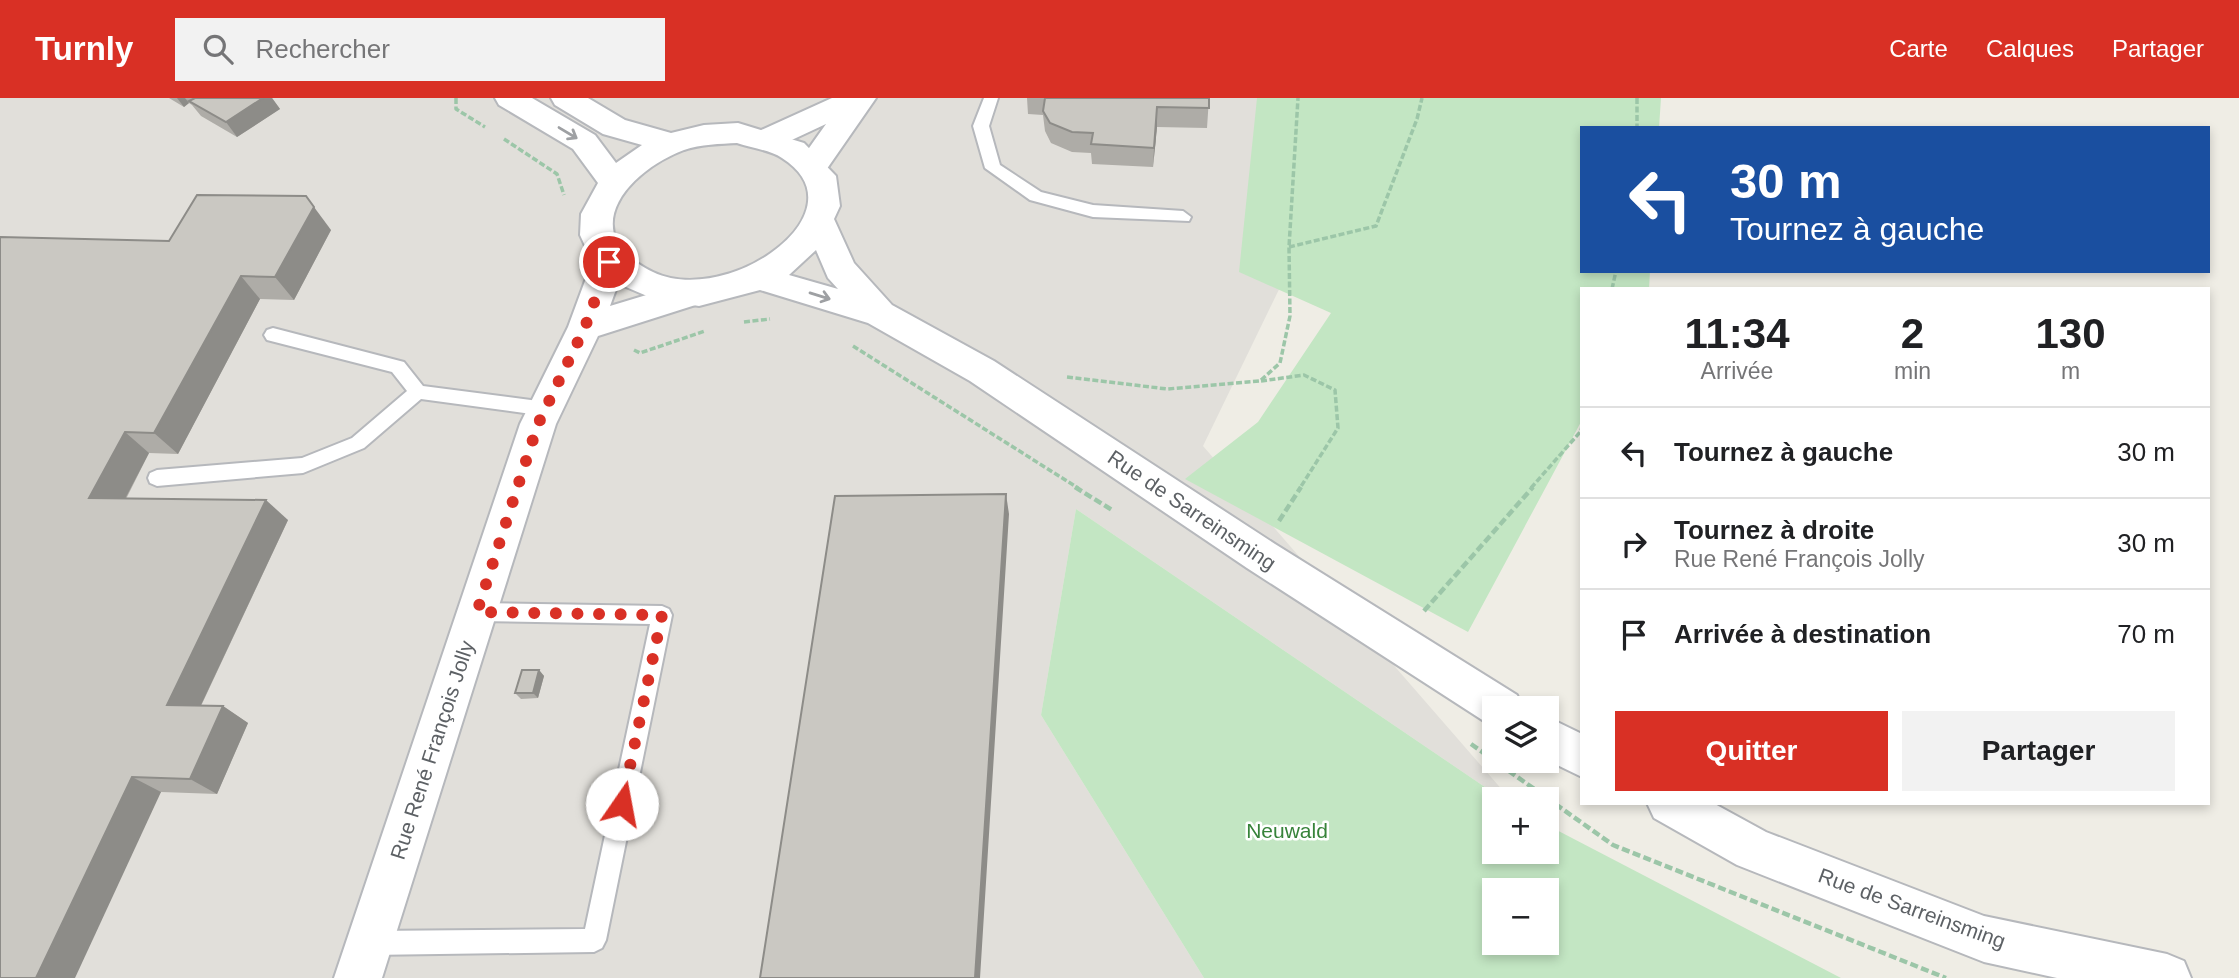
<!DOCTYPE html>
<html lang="fr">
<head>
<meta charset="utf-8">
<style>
  body { margin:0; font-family:Arial,sans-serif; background:#f2f2f2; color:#202124; height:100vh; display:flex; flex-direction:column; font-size:26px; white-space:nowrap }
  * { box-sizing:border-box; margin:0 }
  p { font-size:23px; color:#757577 }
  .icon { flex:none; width:38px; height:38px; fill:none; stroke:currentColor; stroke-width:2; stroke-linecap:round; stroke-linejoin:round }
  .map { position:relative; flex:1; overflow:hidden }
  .sheet { position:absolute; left:1580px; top:189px; width:630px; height:518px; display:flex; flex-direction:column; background:#fff; border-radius:0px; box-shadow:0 4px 10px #0003 }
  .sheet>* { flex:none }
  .guide { position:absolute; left:1580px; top:28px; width:630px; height:147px; border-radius:0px; box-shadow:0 4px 10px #0003; background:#1a4fa0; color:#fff; overflow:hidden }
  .controls { position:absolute; left:1482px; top:598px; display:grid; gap:14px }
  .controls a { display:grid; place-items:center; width:77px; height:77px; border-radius:0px; background:#fff; box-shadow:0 4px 10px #0003; font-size:35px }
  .pin { position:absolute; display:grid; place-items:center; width:60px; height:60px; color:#fff; margin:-30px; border:4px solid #fff; border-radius:50%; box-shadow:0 2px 7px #0007 }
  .me { position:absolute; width:77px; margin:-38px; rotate:12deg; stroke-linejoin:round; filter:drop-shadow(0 0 5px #0008) }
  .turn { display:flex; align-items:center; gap:24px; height:147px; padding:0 35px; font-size:32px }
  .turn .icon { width:91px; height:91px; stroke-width:2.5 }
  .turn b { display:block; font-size:49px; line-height:60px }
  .eta { display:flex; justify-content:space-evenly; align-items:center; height:119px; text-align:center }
  .eta b { font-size:42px; font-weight:800; line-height:49px }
  .action { display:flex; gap:14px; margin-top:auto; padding:14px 35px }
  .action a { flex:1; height:80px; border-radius:0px; background:#d93025; color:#fff; font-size:28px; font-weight:800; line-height:80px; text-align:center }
  .action a+a { background:#f2f2f2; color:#202124 }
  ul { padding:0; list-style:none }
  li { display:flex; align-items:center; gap:21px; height:91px; padding:0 35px; border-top:2px solid #e0e0e0 }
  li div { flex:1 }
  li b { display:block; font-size:26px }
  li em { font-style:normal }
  header { display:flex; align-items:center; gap:42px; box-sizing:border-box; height:98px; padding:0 35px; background:#d93025; color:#fff }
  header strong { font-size:33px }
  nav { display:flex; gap:38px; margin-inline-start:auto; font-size:24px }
  .search { width:490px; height:63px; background:#f2f2f2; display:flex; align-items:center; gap:18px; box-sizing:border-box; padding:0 24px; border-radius:0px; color:#757577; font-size:26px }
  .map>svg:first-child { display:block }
</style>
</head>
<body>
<header>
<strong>Turnly</strong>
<div class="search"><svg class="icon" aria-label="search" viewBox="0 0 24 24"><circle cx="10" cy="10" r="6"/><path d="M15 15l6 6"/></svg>Rechercher</div>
<nav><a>Carte</a><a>Calques</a><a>Partager</a></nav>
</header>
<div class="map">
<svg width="2239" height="880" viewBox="0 0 2239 880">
  <rect width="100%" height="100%" fill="#efede5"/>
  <polygon fill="#e1dfda" points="0,0 1294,0 1285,179 1203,348 1511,702 1504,702 1076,411 1041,617 1204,880 0,880"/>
  <g fill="#c3e6c3" fill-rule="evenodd">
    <polygon points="1257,0 1661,0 1659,30 1582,30 1582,173 1650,173 1649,191 1582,191 1582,322 1468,534 1185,381 1258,324 1331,215 1239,174"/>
    <path d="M1076,411L1504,702H1494V754H1547V727L1841,880H1204L1041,617ZM1494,793H1547V845H1494Z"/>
  </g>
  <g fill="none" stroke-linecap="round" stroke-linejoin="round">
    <g stroke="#b6b8bc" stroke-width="4">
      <g id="service">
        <polygon points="984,0 998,0 989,28 1000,67 1041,94 1093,107 1183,113 1191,119 1189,123 1093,119 1030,102 985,70 973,28"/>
        <polygon points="273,230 404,264 423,288 546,304 552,306 555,311 552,316 546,318 421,301 364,350 303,375 157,388 150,385 148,380 150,375 157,372 302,360 352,340 407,293 392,274 267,242 264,237 267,232"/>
        <polygon points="477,505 662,508 669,511 672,517 606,842 602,850 594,854 369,857 361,853 357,845 361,837 369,833 585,831 650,526 477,523 470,520 467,514 470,508"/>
      </g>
    </g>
    <g stroke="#b6b8bc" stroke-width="4">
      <g id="minor">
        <polygon points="832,0 876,0 824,75 813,78 802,75 797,67 826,26 781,47 770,50 759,47 755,40 759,33"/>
        <polygon points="609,152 621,156 626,164 610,208 696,182 708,185 713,194 708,203 598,238 556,326 382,880 334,880 520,326 568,229 592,164 597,156"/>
      </g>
    </g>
    <g stroke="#b6b8bc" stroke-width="4">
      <g id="tertiary">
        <path d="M495,0H532L595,37L616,65L642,47L603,36L555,7L551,0H588L625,22L671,35L704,27L738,25L804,45L836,78L840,108L834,121L854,165L892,207L994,263L1275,446L1517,597L1523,611H1494V627L1487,625L1247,470L970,283L868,225L760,192L699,208L654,201L612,183L593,165L580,137L581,116L598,85L573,51L499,7ZM737,45C751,50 770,52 782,60C866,113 728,210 653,174C574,136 626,74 684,52C701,46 720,46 737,45ZM816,152L828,180L838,191L789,177Z"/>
        <polygon points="1547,619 1582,636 1582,679 1547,662"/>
        <polygon points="1647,705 1713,705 1766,734 1984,818 2167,856 2184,863 2191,880 2057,880 1984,864 1737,767 1654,720"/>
      </g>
    </g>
    <g stroke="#9cc6a8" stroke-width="3.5" stroke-dasharray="6 2.5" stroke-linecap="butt">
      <polyline points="456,0 456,11 485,29"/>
      <polyline points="1637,0 1637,30"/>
      <polyline points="504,41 557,76 564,97"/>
      <polyline points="1289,149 1376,128 1417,21 1422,0"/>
      <polyline points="1612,191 1616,173"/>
      <polyline points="744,224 770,221"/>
      <polyline points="853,248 1078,390"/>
      <polyline points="634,252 640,255 705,233"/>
      <polyline points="1067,279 1167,291 1260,283 1280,265 1290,218 1289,149 1298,0"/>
      <polyline points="1261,283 1304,277 1335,292 1338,330 1300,390"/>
      <polyline points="1531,390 1581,333 1582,328"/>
    </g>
    <g stroke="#9cc6a8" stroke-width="4.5" stroke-dasharray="8 3.5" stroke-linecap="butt">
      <polyline points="1075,389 1112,412"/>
      <polyline points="1279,423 1301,389"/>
      <polyline points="1424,513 1533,389"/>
      <polyline points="1471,646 1613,747 1946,880"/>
    </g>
    <use href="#service" fill="#fff" fill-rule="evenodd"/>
    <use href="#minor" fill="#fff" fill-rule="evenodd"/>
    <use href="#tertiary" fill="#fff" fill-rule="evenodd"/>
  </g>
  <g fill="#aeaca7">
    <polygon points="169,0 272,0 280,11 237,39 201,18 192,7 189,5 184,9"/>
    <polygon points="1027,0 1209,0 1207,30 1157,29 1153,69 1092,66 1091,55 1072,54 1051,45 1045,33 1043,17 1028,16"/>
    <polygon points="331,132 294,202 260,201 178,356 149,355 126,401 288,422 201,608 223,608 248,625 217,696 161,694 0,880 169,143"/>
    <polygon points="539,572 544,578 538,600 521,601 515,595"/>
  </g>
  <g fill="#8d8c88">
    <polygon points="177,0 185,0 189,5 184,9"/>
    <polygon points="263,0 272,0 280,11 237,39 226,24"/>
    <polygon points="1157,9 1157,29 1153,69 1154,50"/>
    <polygon points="314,109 331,132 294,202 275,179"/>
    <polygon points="241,178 260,201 178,356 154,335"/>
    <polygon points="125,334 149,355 115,420 89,400"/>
    <polygon points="1006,396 1009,416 980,880 975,880"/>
    <polygon points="266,402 288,422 193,624 167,607"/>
    <polygon points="539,572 544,578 538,600 533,595"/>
    <polygon points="223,608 248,625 217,696 190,681"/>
    <polygon points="132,679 161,694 75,880 36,880"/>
  </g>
  <g fill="#cac8c2" stroke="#8d8c88" stroke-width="2">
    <polygon points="195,0 263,0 226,24 189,3"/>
    <polygon points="1045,0 1209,0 1209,10 1157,9 1154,50 1091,46 1093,35 1072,34 1050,25 1043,13"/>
    <polygon points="197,97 306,98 314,109 275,179 241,178 154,335 125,334 89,400 266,402 167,607 223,608 190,681 132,679 36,880 0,880 0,139 169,143"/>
    <polygon points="1006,396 975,880 760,880 835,398"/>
    <polygon points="522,572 539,572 533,595 515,595"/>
  </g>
  <defs><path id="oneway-shaft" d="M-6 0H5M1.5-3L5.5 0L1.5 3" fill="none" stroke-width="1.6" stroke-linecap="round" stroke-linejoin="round" transform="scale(1.75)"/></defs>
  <g stroke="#9ea0a3">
    <use href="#oneway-shaft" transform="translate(568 35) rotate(31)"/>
    <use href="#oneway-shaft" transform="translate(820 198) rotate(17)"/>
  </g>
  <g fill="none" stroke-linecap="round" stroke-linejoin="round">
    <polyline stroke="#d93025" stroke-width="12" stroke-dasharray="0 21.6" points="609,164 585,229 538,326 477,514 662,517 622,706"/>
  </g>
  <g text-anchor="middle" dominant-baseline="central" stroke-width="5" stroke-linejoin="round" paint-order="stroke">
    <g font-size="21" fill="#5d6165" stroke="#fff">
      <text transform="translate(1192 412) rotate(34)">Rue de Sarreinsming</text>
      <text transform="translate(432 652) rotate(-72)">Rue René François Jolly</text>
      <text transform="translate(1912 810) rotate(20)">Rue de Sarreinsming</text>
    </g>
    <g font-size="21" fill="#37833a" stroke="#fff">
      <text x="1287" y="732">Neuwald</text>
    </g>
  </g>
</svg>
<div class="controls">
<a><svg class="icon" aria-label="layers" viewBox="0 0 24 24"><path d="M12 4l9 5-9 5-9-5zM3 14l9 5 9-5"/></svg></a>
<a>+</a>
<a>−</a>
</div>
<div class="pin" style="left:609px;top:164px;background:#d93025"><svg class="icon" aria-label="arrive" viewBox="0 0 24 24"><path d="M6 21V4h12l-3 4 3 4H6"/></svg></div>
<svg class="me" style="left:622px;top:706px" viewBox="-20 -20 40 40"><circle r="19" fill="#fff"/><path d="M0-13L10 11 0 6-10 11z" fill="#d93025"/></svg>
<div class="guide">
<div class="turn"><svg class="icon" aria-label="left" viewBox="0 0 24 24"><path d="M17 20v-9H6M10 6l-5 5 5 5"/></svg><div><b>30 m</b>Tournez à gauche</div></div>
</div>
<section class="sheet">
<div class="eta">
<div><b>11:34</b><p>Arrivée</p></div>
<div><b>2</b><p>min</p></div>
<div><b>130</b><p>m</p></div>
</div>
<ul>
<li><svg class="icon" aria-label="left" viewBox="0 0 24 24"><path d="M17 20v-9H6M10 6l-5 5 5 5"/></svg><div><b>Tournez à gauche</b></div><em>30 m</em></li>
<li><svg class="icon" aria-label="right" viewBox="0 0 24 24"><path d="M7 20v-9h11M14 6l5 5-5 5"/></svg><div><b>Tournez à droite</b><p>Rue René François Jolly</p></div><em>30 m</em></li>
<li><svg class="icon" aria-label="arrive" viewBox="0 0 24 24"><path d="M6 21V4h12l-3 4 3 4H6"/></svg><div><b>Arrivée à destination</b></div><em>70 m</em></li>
</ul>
<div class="action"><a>Quitter</a><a>Partager</a></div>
</section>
</div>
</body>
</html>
